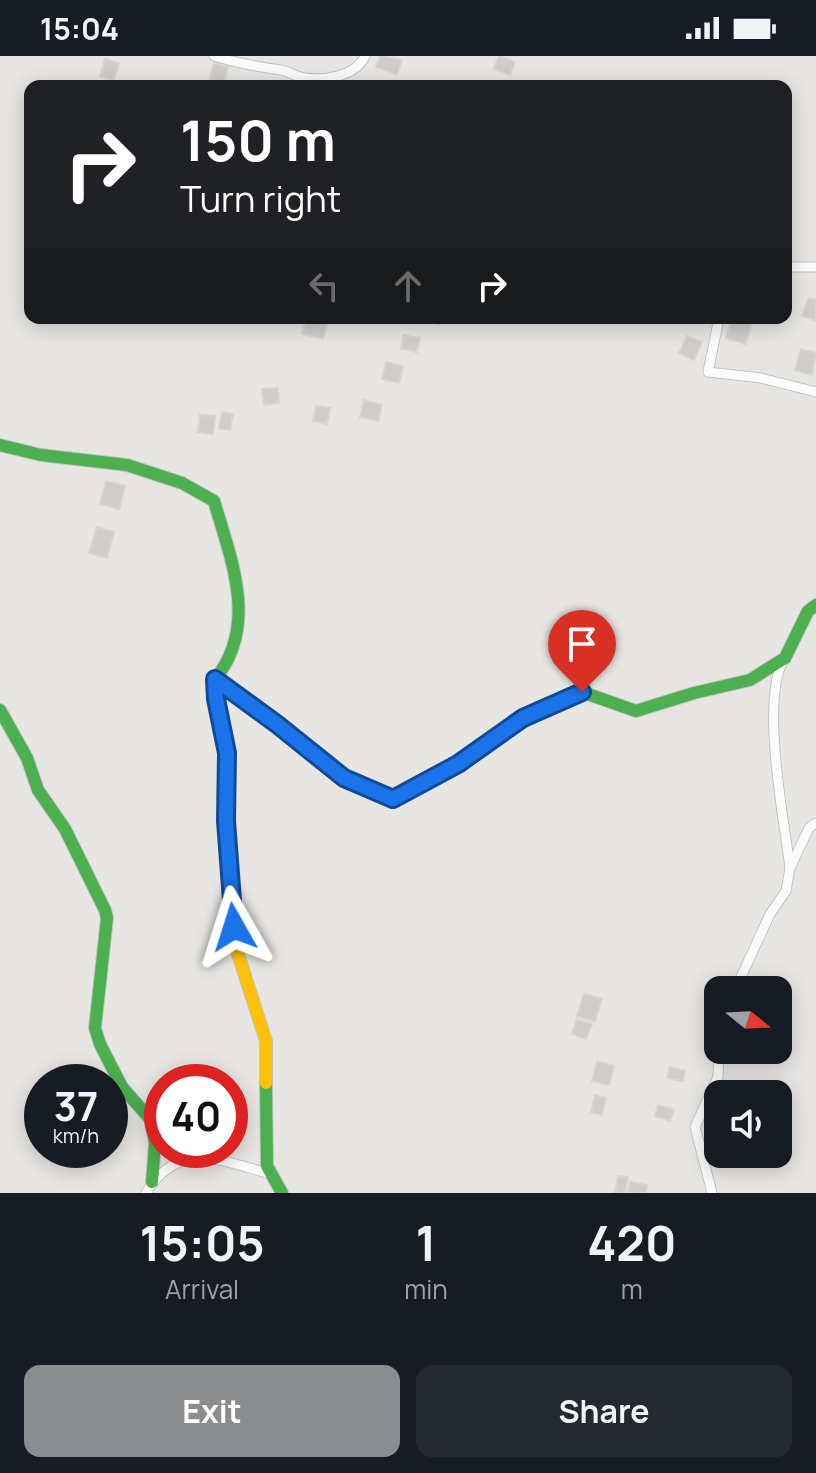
<!DOCTYPE html>
<html lang="en">
<head>
<meta charset="utf-8">
<style>
  body { margin:0; font-family:Manrope,sans-serif; background:#242831; color:#f1f3f6; height:100vh; display:flex; flex-direction:column; font-size:30px; white-space:nowrap }
  * { box-sizing:border-box; margin:0 }
  p { font-size:26px; color:#9ea1a6 }
  .icon { flex:none; width:44px; height:44px; fill:none; stroke:currentColor; stroke-width:2; stroke-linecap:round; stroke-linejoin:round }
  .map { position:relative; height:1137px; overflow:hidden }
  .details { display:flex; flex-direction:column; background:#171b24; flex:1 }
  .details>* { flex:none }
  .guide { position:absolute; left:24px; top:24px; width:768px; height:244px; border-radius:16px; box-shadow:0 4px 20px #0003; background:#202124; color:#fff; overflow:hidden }
  .needle { width:52px; rotate:108deg }
  .fabs { position:absolute; left:704px; top:920px; display:grid; gap:16px }
  .fabs a { display:grid; place-items:center; width:88px; height:88px; border-radius:16px; background:#171b24; box-shadow:0 4px 20px #0003; font-size:40px }
  .speed { position:absolute; left:24px; top:1008px; display:flex; gap:16px; font-size:40px; font-weight:700; text-align:center }
  .speed>* { display:grid; place-content:center; width:104px; height:104px; border-radius:50%; background:#171b24; box-shadow:0 4px 20px #0003; line-height:1 }
  .speed small { font-size:20px; font-weight:400 }
  .speed .limit { border:12px solid #d22; background:#fff; color:#111 }
  .pin { position:absolute; display:grid; place-items:center; width:68px; height:68px; color:#fff; margin:-82px -34px; border-radius:50% 50% 50% 0; rotate:-45deg; box-shadow:0 0 8px #0007 }
  .pin .icon { rotate:45deg }
  .me { position:absolute; width:88px; margin:-44px; rotate:354deg; stroke-linejoin:round; filter:drop-shadow(0 0 6px #0008) }
  .turn { display:flex; align-items:center; gap:28px; height:168px; padding:0 24px; font-size:36px }
  .turn .icon { width:104px; height:104px; stroke-width:2.5 }
  .turn b { display:block; font-size:56px; line-height:68px }
  .lanes { display:flex; align-items:center; height:76px; padding:0 24px; background:#0003; justify-content:center; gap:40px; direction:ltr }
  .lanes .off { opacity:.35 }
  .eta { display:flex; justify-content:space-evenly; align-items:center; height:136px; text-align:center }
  .eta b { font-size:48px; font-weight:700; line-height:56px }
  .action { display:flex; gap:16px; margin-top:auto; padding:16px 24px }
  .action a { flex:1; height:92px; border-radius:16px; background:#8b8d8e; color:#fff; font-size:32px; font-weight:700; line-height:92px; text-align:center }
  .action a+a { background:#242831; color:#f1f3f6 }
  .status { display:flex; justify-content:space-between; align-items:center; height:56px; padding:0 40px; background:#171b24; direction:ltr }
  .status svg { height:22px; fill:currentColor }
  .map>svg:first-child { display:block }
</style>
</head>
<body>
<div class="status"><b>15:04</b><svg viewBox="0 0 49 12"><path d="M0 12V9h3v3zM5 12V6h3v6zM10 12V3h3v9zM15 12V0h3v12zM26 1h20v11H26zM47 4h2v5h-2z"/></svg></div>
<div class="map">
<svg width="816" height="1137" viewBox="0 0 816 1137">
  <rect width="100%" height="100%" fill="#e8e6e3"/>
  <g fill="#cfcdcc" stroke="#d7d5d2" stroke-width="2">
    <polygon points="380,0 402,4 397,18 376,11"/>
    <polygon points="499,0 515,6 510,19 494,13"/>
    <polygon points="105,3 119,7 114,24 100,21"/>
    <polygon points="214,7 228,11 223,29 209,25"/>
    <polygon points="808,242 816,244 816,265 802,260"/>
    <polygon points="732,262 752,267 745,288 726,282"/>
    <polygon points="306,263 327,268 323,283 302,278"/>
    <polygon points="403,279 420,282 417,296 401,293"/>
    <polygon points="687,280 702,286 694,304 679,297"/>
    <polygon points="801,293 816,297 812,319 795,314"/>
    <polygon points="386,306 403,310 399,327 382,323"/>
    <polygon points="278,332 279,347 264,349 262,333"/>
    <polygon points="364,344 382,349 378,365 360,361"/>
    <polygon points="316,350 330,352 327,368 313,365"/>
    <polygon points="222,356 233,358 230,374 219,372"/>
    <polygon points="200,359 215,360 213,378 198,376"/>
    <polygon points="106,425 125,430 119,453 100,448"/>
    <polygon points="97,471 114,476 107,502 89,497"/>
    <polygon points="584,938 602,943 595,966 577,960"/>
    <polygon points="577,963 592,968 586,983 572,978"/>
    <polygon points="597,1005 614,1010 609,1029 592,1025"/>
    <polygon points="670,1011 685,1015 683,1025 667,1022"/>
    <polygon points="595,1039 606,1042 602,1059 591,1056"/>
    <polygon points="658,1049 674,1054 670,1065 655,1060"/>
    <polygon points="618,1120 628,1121 625,1137 615,1137"/>
    <polygon points="630,1126 647,1129 646,1137 628,1137"/>
  </g>
  <g fill="none" stroke-linecap="round" stroke-linejoin="round">
    <g stroke="#c4c3c4" stroke-width="11">
      <g id="street">
        <path d="M214,0C237,7 258,11 281,14C290,16 297,21 305,22C326,25 356,20 365,0"/>
        <polyline points="786,211 816,211"/>
        <polyline points="719,262 708,316 761,322 816,336"/>
        <polyline points="438,263 439,262"/>
        <path d="M784,603C760,643 784,763 790,812"/>
        <polyline points="735,934 770,858 786,835 790,812 809,772 816,767"/>
        <path d="M146,1137C178,1083 222,1105 271,1118"/>
        <polyline points="712,1137 695,1071 718,1021 719,994"/>
      </g>
    </g>
    <g stroke="#c3c3c4" stroke-width="14">
      <g id="fast">
        <path d="M0,389L41,399L127,409L182,427L214,445C231,503 259,570 215,623L216,643L227,697L226,771"/>
        <polyline points="0,654 27,702 38,734 65,773 105,854 107,862 95,972 100,988 122,1031 151,1064 155,1087 152,1126"/>
        <polyline points="441,717 523,662 582,636 636,655 694,637 750,624 785,602 808,555 816,549"/>
        <polyline points="266,1027 267,1110 282,1137"/>
      </g>
    </g>
    <g stroke="#c3c3c4" stroke-width="14">
      <g id="slow">
        <polyline points="215,623 344,722 393,743 441,717"/>
        <polyline points="226,771 236,892 266,985 266,1027"/>
      </g>
    </g>
    <use href="#street" stroke="#fcfbfb" stroke-width="9"/>
    <use href="#fast" stroke="#4caf50" stroke-width="12"/>
    <use href="#slow" stroke="#ffc107" stroke-width="12"/>
  </g>
  <g fill="none" stroke-linecap="round" stroke-linejoin="round">
    <g stroke="#114b97" stroke-width="20">
      <polyline id="route" points="234,871 226,765 227,697 216,643 215,623 278,669 344,722 393,743 458,708 523,662 582,636"/>
    </g>
    <use href="#route" stroke="#1a73e8" stroke-width="14"/>
  </g>
</svg>
<div class="fabs">
<a><svg class="needle" viewBox="-14 -14 28 28"><path d="M0-13l5 13h-10z" fill="#e53935"/><path d="M0 13l5-13h-10z" fill="#9ea1a6"/></svg></a>
<a><svg class="icon" aria-label="sound" viewBox="0 0 24 24"><path d="M4 9h4l5-4v14l-5-4H4zM17 9q2 3 0 6"/></svg></a>
</div>
<div class="speed"><div>37<small>km/h</small></div><div class="limit">40</div></div>
<div class="pin" style="left:582px;top:636px;background:#d93025"><svg class="icon" aria-label="arrive" viewBox="0 0 24 24"><path d="M6 21V4h12l-3 4 3 4H6"/></svg></div>
<svg class="me" style="left:234px;top:871px" viewBox="-20 -20 40 40"><path d="M0-17L14 15 0 8-14 15z" fill="#1a73e8" stroke="#fff" stroke-width="4"/></svg>
<div class="guide">
<div class="turn"><svg class="icon" aria-label="right" viewBox="0 0 24 24"><path d="M7 20v-9h11M14 6l5 5-5 5"/></svg><div><b>150 m</b>Turn right</div></div>
<div class="lanes"><svg class="icon off" aria-label="left" viewBox="0 0 24 24"><path d="M17 20v-9H6M10 6l-5 5 5 5"/></svg><svg class="icon off" aria-label="ahead" viewBox="0 0 24 24"><path d="M12 20V5M6 11l6-6 6 6"/></svg><svg class="icon" aria-label="right" viewBox="0 0 24 24"><path d="M7 20v-9h11M14 6l5 5-5 5"/></svg></div>
</div>
</div>
<section class="details">
<div class="eta">
<div><b>15:05</b><p>Arrival</p></div>
<div><b>1</b><p>min</p></div>
<div><b>420</b><p>m</p></div>
</div>
<div class="action"><a>Exit</a><a>Share</a></div>
</section>
</body>
</html>
